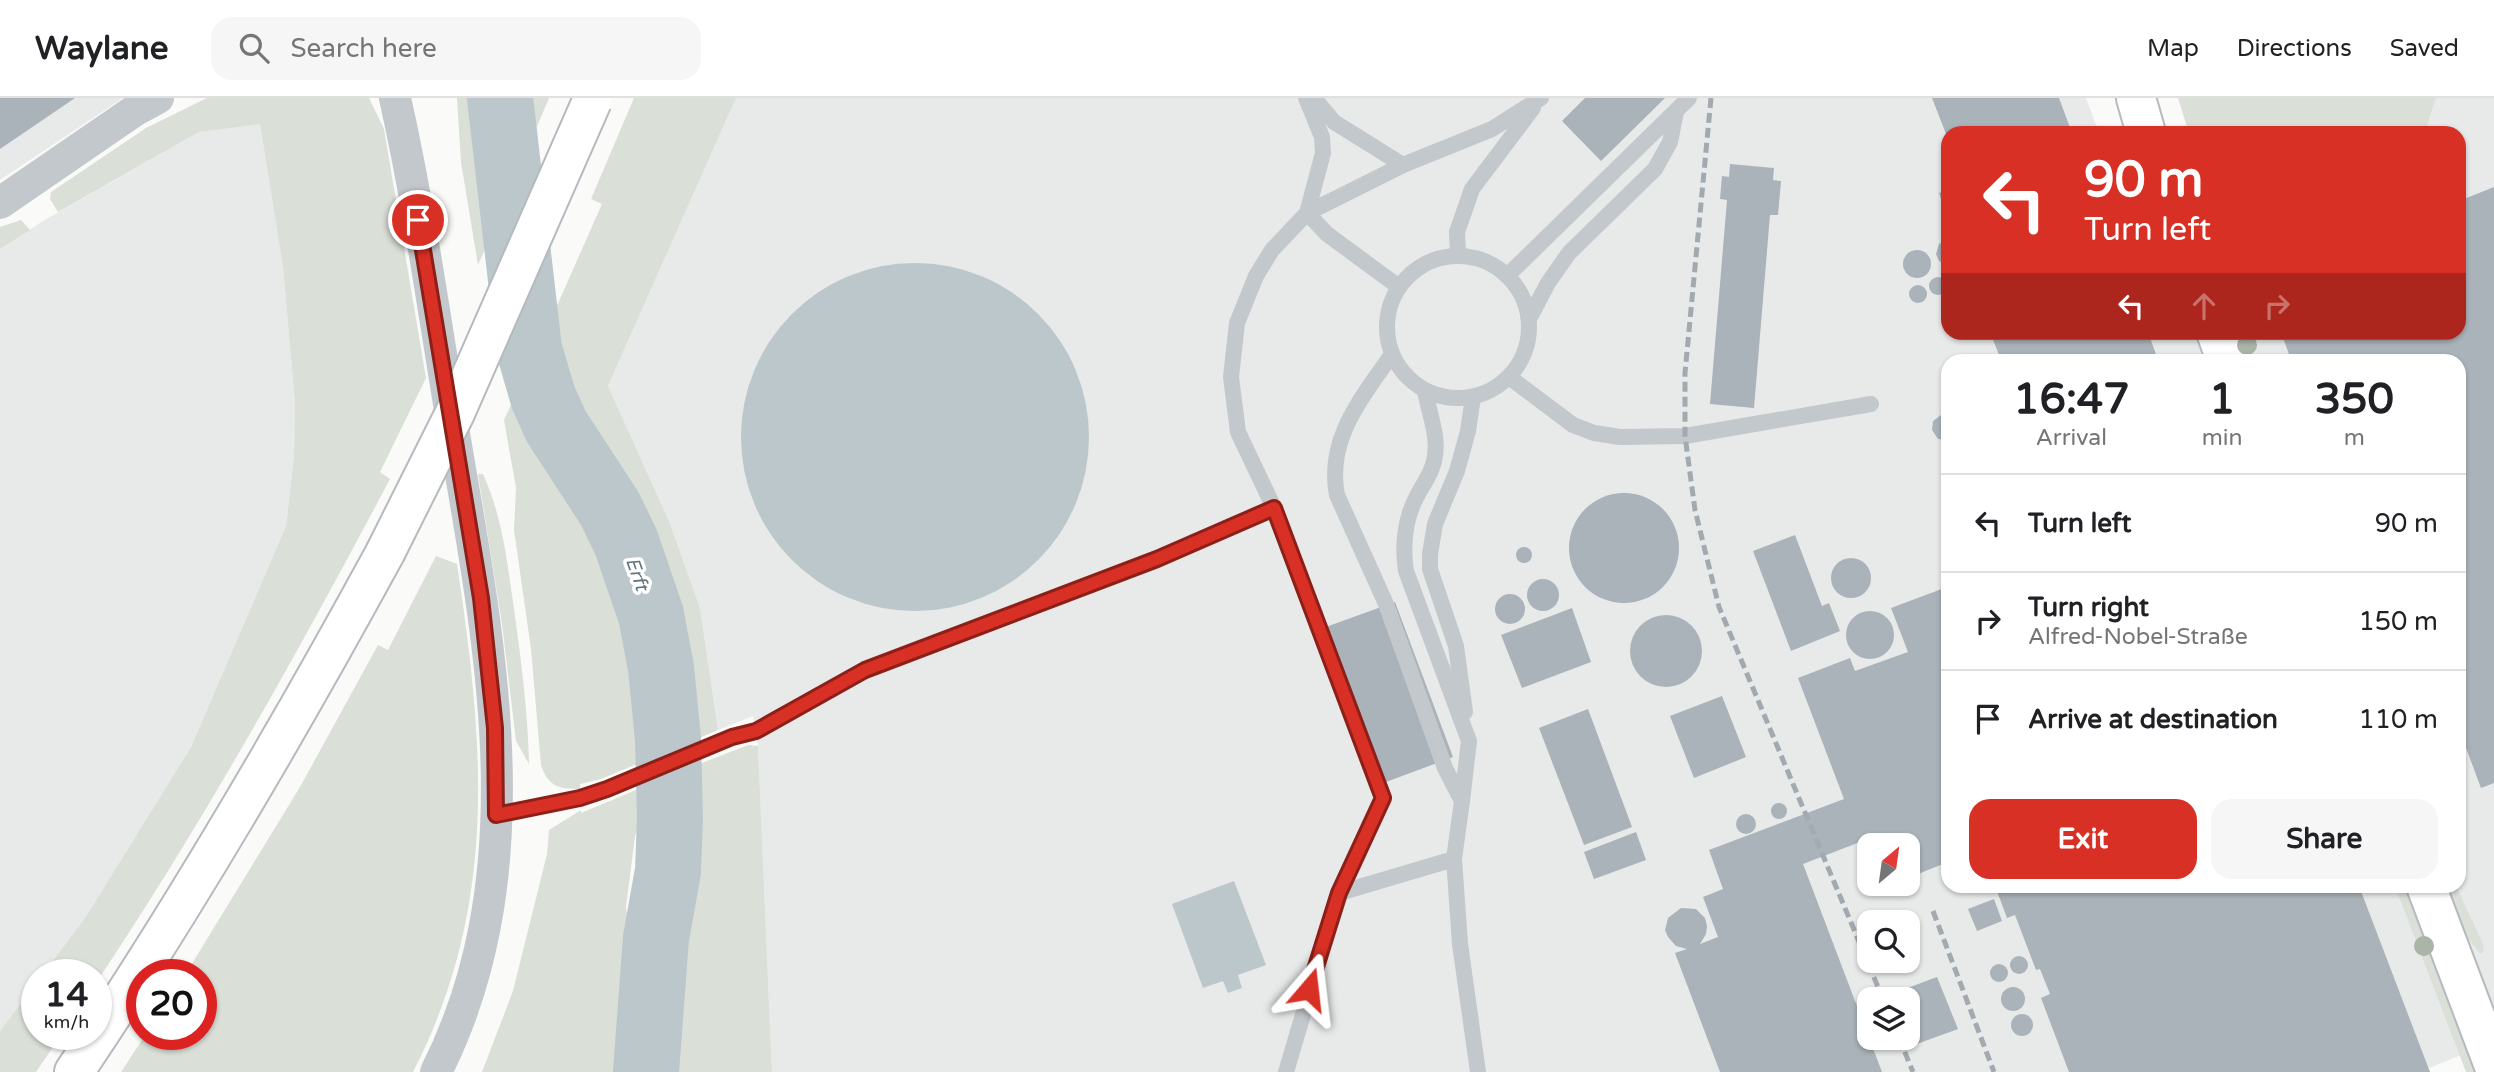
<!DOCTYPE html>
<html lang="en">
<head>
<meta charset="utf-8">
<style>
  body { margin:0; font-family:"Varela Round",sans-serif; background:#f6f6f6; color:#202124; height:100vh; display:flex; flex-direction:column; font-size:26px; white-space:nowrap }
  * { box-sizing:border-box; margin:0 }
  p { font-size:23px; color:#757577 }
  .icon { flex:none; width:38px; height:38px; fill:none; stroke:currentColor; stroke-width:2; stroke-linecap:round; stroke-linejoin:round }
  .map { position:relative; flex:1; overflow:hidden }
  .panel { position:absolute; left:1941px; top:256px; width:525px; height:539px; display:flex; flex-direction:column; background:#fff; border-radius:21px; box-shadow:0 2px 5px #0004 }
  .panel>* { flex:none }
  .banner { position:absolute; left:1941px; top:28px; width:525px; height:214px; border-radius:21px; box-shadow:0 2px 5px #0004; background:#d93025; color:#fff; overflow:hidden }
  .needle { width:46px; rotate:29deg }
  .buttons { position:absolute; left:1857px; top:735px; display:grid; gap:14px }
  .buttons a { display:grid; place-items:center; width:63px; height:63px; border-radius:14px; background:#fff; box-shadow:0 2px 5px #0004; font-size:35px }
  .speed { position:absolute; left:21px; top:861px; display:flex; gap:14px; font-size:35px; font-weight:700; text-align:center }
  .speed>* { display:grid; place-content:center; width:91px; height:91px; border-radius:50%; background:#fff; box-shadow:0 2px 5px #0004; line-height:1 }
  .speed small { font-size:18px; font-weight:400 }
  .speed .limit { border:10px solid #d22; background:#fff; color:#111 }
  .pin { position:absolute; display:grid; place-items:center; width:60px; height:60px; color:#fff; margin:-30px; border:4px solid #fff; border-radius:50%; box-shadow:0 2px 7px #0007 }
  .me { position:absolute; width:77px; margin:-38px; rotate:17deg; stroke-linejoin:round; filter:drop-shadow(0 0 5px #0008) }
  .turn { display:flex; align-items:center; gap:24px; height:147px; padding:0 28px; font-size:32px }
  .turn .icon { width:91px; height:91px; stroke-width:2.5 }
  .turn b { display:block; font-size:49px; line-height:60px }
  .lanes { display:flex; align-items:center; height:66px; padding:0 28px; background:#0003; justify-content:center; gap:35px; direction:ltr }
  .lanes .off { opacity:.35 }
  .eta { display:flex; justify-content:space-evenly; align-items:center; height:119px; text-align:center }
  .eta b { font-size:42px; font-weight:700; line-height:49px }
  .button { display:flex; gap:14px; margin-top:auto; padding:14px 28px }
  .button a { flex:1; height:80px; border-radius:21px; background:#d93025; color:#fff; font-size:28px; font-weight:700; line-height:80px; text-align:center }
  .button a+a { background:#f6f6f6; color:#202124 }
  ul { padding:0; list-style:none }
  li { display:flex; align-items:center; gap:21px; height:98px; padding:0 28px; border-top:2px solid #e0e0e0 }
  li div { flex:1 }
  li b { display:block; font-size:26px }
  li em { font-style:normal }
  header { display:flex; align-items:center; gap:42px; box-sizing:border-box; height:98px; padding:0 35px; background:#fff; border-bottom:2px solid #e0e0e0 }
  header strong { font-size:33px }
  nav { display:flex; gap:38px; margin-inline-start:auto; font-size:24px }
  .search { width:490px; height:63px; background:#f6f6f6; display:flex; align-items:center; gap:18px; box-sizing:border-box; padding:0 24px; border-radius:21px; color:#757577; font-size:26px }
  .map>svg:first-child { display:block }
</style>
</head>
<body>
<header>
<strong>Waylane</strong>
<div class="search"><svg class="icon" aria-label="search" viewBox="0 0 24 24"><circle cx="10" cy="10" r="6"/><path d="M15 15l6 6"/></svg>Search here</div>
<nav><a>Map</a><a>Directions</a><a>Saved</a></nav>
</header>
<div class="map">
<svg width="2494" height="974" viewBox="0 0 2494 974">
  <rect width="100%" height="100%" fill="#fafaf8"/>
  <g fill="#e8e9e9" fill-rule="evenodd">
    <polygon points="0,0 123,0 0,82"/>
    <path d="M736,0H2086L2099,35H1948V234H2459V35H2425L2436,0H2494V944L2429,970L2430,974H772L758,648L753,618L718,632L700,510L669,423L608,288ZM1948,262H2459V788H1948ZM1869,747H1908V786H1869ZM1869,824H1908V863H1869ZM1869,901H1908V940H1869Z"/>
    <polygon points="260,25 283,169 295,306 294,357 286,428 191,649 85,820 42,877 37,877 37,884 0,933 0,151 43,123 199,34"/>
  </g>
  <g fill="#dadfd7">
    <path d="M207,0H369L384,31L426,280L380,374L390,381C299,553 204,723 96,885V877H42L85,820L191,649L286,428L294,357L295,306L283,169L260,26L199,34L58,114L50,101L51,94L146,30Z"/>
    <polygon points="457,0 485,0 506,104 478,167 461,64"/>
    <polygon points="510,0 549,0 518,73"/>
    <path d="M634,0H736L608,288L669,423L700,510L718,632L680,648C674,573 665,499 633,429C604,365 548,310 544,237L602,106L591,101Z"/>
    <polygon points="2178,0 2436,0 2425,35 2189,35"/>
    <polygon points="21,122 30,132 0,151 0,129"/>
    <path d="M523,280C531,304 536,330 550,351C571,381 599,409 615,443C647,513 652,583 656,658L601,681L580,686V691C558,691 548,688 541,667L531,551L514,432L516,390L504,322Z"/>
    <path d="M478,376H483C503,421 507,463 514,511C521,562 528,614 529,666L516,643L502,526Z"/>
    <path d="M436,458L457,466C484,645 499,807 413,974H121L146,936H201V877H185L300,689L378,547L388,552Z"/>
    <polygon points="748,647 758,648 772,974 662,974 679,781 688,723 684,672"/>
    <polygon points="655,684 635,738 626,809 636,879 629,974 482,974 513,893 547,756 549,732 581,712 581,715"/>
    <polygon points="2395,788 2405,788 2477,974 2466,974"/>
    <polygon points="2447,788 2456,788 2483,846 2484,852 2481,856 2466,838"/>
    <polygon points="37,884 37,936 62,936 36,974 0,974 0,933"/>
  </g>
  <g fill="#bbc7cb">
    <circle cx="915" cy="339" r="174"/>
    <polygon points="1234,783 1266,867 1238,877 1242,890 1228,895 1223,883 1203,890 1172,806"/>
  </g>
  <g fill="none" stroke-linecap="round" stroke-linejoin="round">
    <polyline stroke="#bbc7cb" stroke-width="66" points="500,0 529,251 543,299 556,328 610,411 626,444 651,517 661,570 668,641 670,720 668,773 656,840 646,974"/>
  </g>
  <g fill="#aab3b9">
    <polygon points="0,0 75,0 0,51"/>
    <polygon points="1585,0 1665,0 1601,63 1562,23"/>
    <polygon points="1932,0 2059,0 2072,35 1948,35 1948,41"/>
    <polygon points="1730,66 1774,70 1773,82 1781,83 1778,117 1770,117 1754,310 1710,306 1727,102 1720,101 1722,78 1729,79"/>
    <polygon points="2494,89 2494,685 2481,690 2459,631 2459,262 2291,262 2281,234 2459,234 2459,103"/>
    <polygon points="1948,92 1948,118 1947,118 1939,95"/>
    <polygon points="1948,142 1948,168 1939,163 1936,156 1939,146"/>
    <circle cx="1917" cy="166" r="14"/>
    <circle cx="1938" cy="188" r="9"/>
    <circle cx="1918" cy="196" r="9"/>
    <polygon points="1990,234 2148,234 2158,262 2001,262"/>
    <polygon points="1941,317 1948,317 1948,342 1938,341 1932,332 1933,323"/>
    <circle cx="1624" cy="450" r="55"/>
    <polygon points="1795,437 1822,508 1829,505 1840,533 1791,553 1753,453"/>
    <circle cx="1524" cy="457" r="8"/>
    <circle cx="1851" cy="480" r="20"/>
    <circle cx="1543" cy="497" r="16"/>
    <polygon points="1947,489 1948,764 1908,780 1908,747 1869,747 1869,767 1860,744 1803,766 1882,974 1720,974 1675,855 1687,851 1676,848 1668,839 1665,832 1668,820 1681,810 1696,811 1705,820 1707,828 1706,836 1700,846 1718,839 1703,799 1723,791 1709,752 1844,701 1798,580 1850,560 1855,573 1908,554 1891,510"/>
    <circle cx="1510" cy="511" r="15"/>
    <polygon points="1395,504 1453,659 1370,690 1312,534"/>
    <polygon points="1572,510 1591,564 1522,590 1501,537"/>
    <circle cx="1870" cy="537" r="24"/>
    <circle cx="1666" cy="553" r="36"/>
    <polygon points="1722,598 1746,659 1694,680 1670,618"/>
    <polygon points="1588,611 1632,729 1584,747 1539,630"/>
    <circle cx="1779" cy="713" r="8"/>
    <circle cx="1746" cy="726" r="10"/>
    <polygon points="1636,734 1646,762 1594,781 1584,754"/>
    <polygon points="1995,788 2359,788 2430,974 2069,974 2041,900 2050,896 2040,871 2036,872 2015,817 2007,820"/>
    <polygon points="1994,801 2002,823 1977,833 1968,811"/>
    <circle cx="2019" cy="867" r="9"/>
    <circle cx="1999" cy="875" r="9"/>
    <polygon points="1937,879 1958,931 1914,947 1908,930 1908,901 1896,901 1894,895"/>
    <circle cx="2013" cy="901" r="12"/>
    <circle cx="2022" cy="927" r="11"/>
  </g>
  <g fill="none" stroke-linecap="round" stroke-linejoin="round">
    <g stroke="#b5babe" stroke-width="42">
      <g id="primary">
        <polyline points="2136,0 2146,35"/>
        <polyline points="2216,234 2226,262"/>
        <polyline points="2426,788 2494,968"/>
        <path d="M74,974C187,806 288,633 385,455"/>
      </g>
    </g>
    <g stroke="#c3c8cc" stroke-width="16">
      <polyline points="1306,0 1322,39 1323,55 1307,115 1327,136 1399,189"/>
      <polyline points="1314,0 1334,24 1403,67"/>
      <circle cx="1458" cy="229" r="71"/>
      <polyline points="1458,158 1457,134 1472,91 1533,10"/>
      <polyline points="1507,178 1689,0"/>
      <polyline points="1529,221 1548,185 1569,155 1655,71 1670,44 1676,14"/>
      <path d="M1392,256C1362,300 1326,341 1337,397L1386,506L1445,670L1462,703L1454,761L1460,846L1478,974"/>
      <polyline points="1509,279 1573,327 1594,335 1620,339 1685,338 1871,306"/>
      <path d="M1425,293C1429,315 1440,341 1434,363C1431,377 1423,386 1417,398C1405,420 1402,448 1406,473L1469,643L1462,703"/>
      <polyline points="1465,614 1456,548 1430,471 1430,456 1435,426 1457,373 1468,333 1473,299"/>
      <polyline points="496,717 580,700 608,691 732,639 756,633 865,573 1157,461 1274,410"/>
      <polyline points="1339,795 1454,761"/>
      <polyline points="1286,974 1339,795 1383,700 1274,410 1238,334 1231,279 1237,225 1256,178 1272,152 1307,115 1403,67 1492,31 1541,0"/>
    </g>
    <g stroke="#c3c8cc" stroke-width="32">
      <path d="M395,0C419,107 434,216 452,324C488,538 539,770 436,974"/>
      <polyline points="0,105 134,13 158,0"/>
    </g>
    <use href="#primary" stroke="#fff" stroke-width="38"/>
    <g stroke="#a2aab0" stroke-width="5" stroke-dasharray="10 5" stroke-linecap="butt">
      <polyline points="1711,0 1685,275 1685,338 1695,412 1719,509 1883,901"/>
      <polyline points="1933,813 1994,974"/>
      <polyline points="1899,940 1913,974"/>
    </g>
    <g stroke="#b5babe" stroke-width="42" stroke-linecap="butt">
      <polyline id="primary-bridge" points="385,455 455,315 592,3"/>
    </g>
    <use href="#primary-bridge" stroke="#fff" stroke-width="38"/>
  </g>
  <g fill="#aab4a7">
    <circle cx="2247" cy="247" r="10"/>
    <circle cx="2424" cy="848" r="10"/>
  </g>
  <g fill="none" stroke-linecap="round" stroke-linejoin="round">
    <g stroke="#8d1f18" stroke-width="18">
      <polyline id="route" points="418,122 481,500 495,630 496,717 580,700 607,691 732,639 756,633 865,572 1157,461 1274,410 1383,700 1339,795 1309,891"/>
    </g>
    <use href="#route" stroke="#d93025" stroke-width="12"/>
  </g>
  <g text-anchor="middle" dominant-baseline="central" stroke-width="7" stroke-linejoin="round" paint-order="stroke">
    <g font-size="19" font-style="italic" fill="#60757c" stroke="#fff">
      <text transform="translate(637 476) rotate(71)">Erft</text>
    </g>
  </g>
</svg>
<div class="buttons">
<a><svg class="needle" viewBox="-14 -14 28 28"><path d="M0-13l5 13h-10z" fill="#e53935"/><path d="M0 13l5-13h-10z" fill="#757577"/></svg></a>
<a><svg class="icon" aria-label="search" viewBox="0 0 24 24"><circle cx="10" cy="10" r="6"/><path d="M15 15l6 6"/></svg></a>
<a><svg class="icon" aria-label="layers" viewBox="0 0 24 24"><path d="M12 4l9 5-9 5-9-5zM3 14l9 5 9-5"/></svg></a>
</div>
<div class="speed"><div>14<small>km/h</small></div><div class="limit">20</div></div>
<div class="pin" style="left:418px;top:122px;background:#d93025"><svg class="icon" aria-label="arrive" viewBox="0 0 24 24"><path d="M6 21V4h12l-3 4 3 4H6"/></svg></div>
<svg class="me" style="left:1309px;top:891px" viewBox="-20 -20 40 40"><path d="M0-17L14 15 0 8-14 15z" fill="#d93025" stroke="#fff" stroke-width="4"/></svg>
<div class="banner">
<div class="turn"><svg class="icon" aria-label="left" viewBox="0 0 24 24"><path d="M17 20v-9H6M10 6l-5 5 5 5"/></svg><div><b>90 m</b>Turn left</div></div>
<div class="lanes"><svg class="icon" aria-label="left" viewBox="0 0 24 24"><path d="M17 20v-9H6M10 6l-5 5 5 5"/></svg><svg class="icon off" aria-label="ahead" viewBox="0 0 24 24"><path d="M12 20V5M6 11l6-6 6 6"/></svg><svg class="icon off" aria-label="right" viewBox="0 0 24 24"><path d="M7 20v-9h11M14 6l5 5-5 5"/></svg></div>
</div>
<section class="panel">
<div class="eta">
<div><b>16:47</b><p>Arrival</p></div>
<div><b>1</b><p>min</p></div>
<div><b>350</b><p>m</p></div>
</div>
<ul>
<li><svg class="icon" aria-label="left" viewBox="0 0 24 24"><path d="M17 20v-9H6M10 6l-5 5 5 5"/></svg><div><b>Turn left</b></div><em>90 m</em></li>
<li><svg class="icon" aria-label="right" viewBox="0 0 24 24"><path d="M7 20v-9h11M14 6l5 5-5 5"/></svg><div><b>Turn right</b><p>Alfred-Nobel-Straße</p></div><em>150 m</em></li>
<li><svg class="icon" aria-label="arrive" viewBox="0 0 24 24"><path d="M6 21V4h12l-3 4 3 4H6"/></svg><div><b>Arrive at destination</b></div><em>110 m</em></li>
</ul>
<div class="button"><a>Exit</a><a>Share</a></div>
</section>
</div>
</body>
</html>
